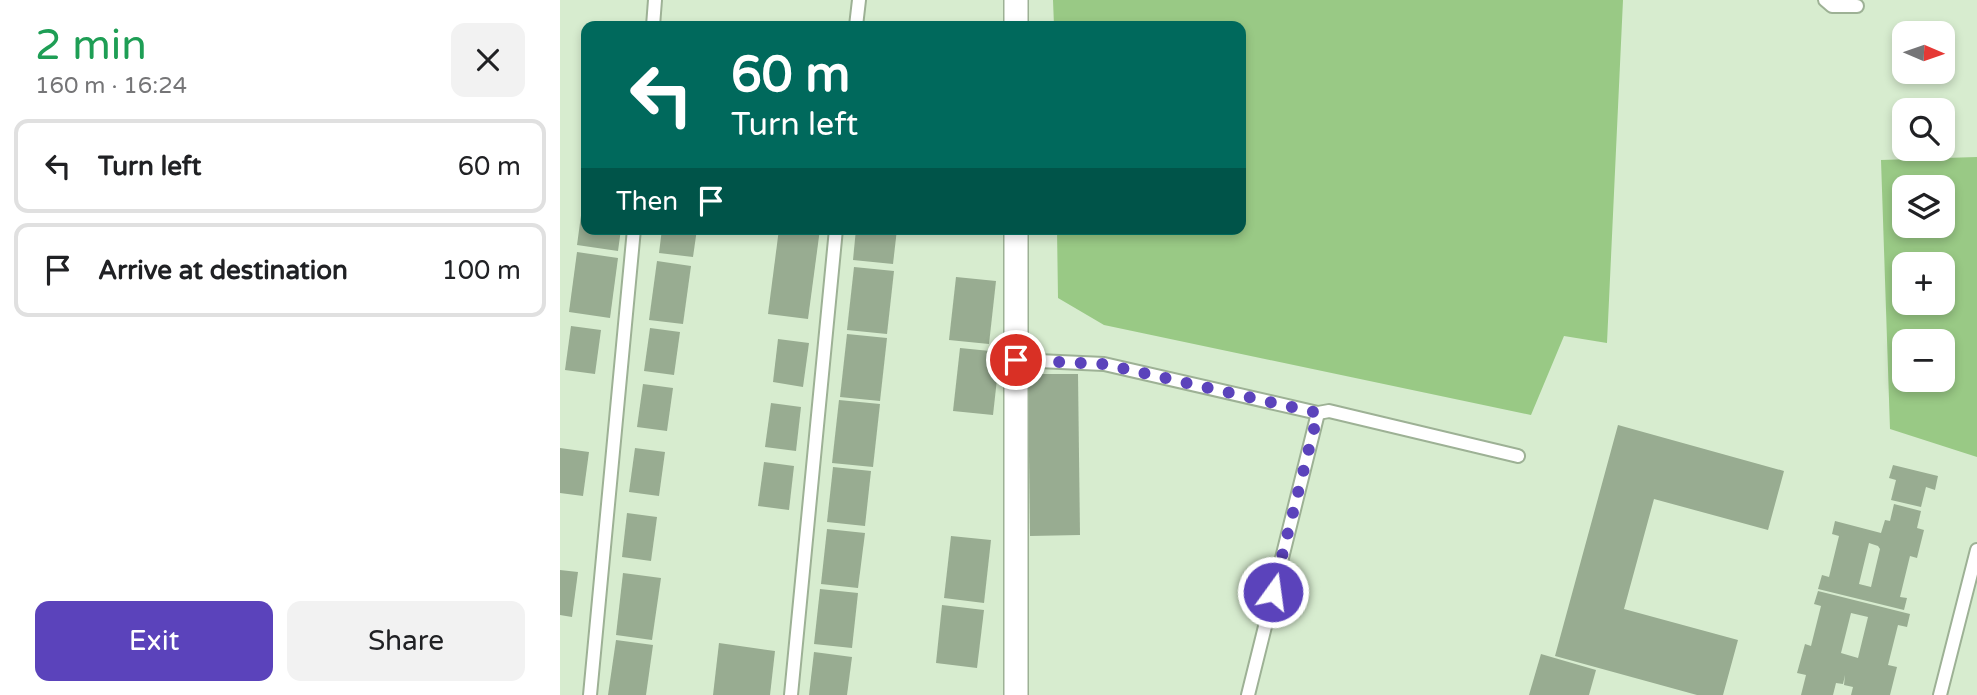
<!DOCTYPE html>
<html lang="en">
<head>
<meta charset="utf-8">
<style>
  body { margin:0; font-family:"Varela Round",sans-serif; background:#f2f2f2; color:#202124; height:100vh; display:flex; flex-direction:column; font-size:26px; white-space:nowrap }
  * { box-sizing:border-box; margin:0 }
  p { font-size:23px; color:#757577 }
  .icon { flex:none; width:38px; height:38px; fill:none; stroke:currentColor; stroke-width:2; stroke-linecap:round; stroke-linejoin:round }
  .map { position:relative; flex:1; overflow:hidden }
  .details { display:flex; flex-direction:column; background:#fff; width:560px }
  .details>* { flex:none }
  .banner { position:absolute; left:21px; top:21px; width:665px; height:214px; border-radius:14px; box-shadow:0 4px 10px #0003; background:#00695c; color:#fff; overflow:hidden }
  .needle { width:46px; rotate:92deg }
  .buttons { position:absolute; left:1332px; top:21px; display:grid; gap:14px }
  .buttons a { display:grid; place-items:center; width:63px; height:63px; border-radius:14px; background:#fff; box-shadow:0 4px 10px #0003; font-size:35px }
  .pin { position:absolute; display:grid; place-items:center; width:60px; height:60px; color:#fff; margin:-30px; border:4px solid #fff; border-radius:50%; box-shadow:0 2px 7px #0007 }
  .me { position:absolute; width:77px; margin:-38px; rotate:14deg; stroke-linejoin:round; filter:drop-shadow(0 0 5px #0008) }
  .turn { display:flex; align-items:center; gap:24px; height:147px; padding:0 35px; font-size:32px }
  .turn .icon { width:91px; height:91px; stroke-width:2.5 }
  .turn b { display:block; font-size:49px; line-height:60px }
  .then { display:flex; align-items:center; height:66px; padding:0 35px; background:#0003; gap:14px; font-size:26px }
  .round { display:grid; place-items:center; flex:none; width:74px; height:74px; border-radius:14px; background:#f2f2f2 }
  .overview { display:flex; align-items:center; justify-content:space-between; height:119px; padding:0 35px }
  h1 { font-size:42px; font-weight:600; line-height:52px; color:#1e9e55 }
  .action { display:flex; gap:14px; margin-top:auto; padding:14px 35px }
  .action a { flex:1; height:80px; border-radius:14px; background:#5b43bb; color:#fff; font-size:28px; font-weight:600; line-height:80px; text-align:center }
  .action a+a { background:#f2f2f2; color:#202124 }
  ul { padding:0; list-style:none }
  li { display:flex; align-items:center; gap:21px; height:94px; margin:0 14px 10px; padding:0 21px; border:4px solid #e0e0e0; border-radius:14px }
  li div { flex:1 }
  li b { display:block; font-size:26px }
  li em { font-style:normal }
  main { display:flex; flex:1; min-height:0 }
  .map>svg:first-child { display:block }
</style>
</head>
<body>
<main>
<section class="details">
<div class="overview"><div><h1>2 min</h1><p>160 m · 16:24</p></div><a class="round"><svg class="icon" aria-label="close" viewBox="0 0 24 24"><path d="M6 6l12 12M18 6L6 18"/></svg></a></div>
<ul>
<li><svg class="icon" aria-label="left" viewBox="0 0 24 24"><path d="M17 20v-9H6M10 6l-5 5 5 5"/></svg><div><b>Turn left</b></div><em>60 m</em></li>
<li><svg class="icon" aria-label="arrive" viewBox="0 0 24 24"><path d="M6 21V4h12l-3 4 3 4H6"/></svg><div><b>Arrive at destination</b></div><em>100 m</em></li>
</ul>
<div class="action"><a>Exit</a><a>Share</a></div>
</section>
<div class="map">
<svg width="1417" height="695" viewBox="0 0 1417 695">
  <rect width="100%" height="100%" fill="#d7eccf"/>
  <g fill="#99c985" fill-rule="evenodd">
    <polygon points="493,0 1063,0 1047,343 1004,336 971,415 544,325 498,298 497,229 681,229 681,26 494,26"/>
    <path d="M1417,157V457L1330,429L1321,160ZM1344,187H1382V226H1344ZM1344,264H1382V303H1344ZM1344,341H1382V380H1344Z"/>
  </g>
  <g fill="#98ac91" fill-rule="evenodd">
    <polygon points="25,186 26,229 61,229 58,251 17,245"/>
    <polygon points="102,229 137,229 133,257 99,253"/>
    <polygon points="219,229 260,229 248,319 208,314"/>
    <polygon points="296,229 337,229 333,264 293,260"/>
    <polygon points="17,252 58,258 50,318 9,312"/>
    <polygon points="97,261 131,266 123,324 89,320"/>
    <polygon points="294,267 334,271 327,334 287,330"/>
    <polygon points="396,277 436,281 429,344 389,340"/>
    <polygon points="11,326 41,330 35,374 5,370"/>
    <polygon points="90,328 120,332 114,375 84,371"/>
    <polygon points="287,334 327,338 320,401 280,397"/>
    <polygon points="218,339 249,343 243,387 213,382"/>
    <polygon points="400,348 440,352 433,415 393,411"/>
    <polygon points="468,374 518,374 520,535 470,536"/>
    <polygon points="83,384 113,388 107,431 77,427"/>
    <polygon points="279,400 320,404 313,467 272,463"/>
    <polygon points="211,403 241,407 236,451 205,447"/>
    <polygon points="1058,425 1224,471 1208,530 1094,499 1064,609 1178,640 1163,695 1137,695 995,656"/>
    <polygon points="0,448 29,452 23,496 0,493"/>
    <polygon points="75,448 105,452 99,496 69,492"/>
    <polygon points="204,462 234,466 229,510 198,506"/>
    <polygon points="1333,465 1378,476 1375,490 1366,487 1361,507 1331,500 1336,480 1329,478"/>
    <polygon points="273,467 311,471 305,526 267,522"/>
    <path d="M1334,504L1361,511L1357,528L1364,530L1357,558L1350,556L1340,597L1347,598L1344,610L1258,589L1262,575L1269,577L1279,536L1272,534L1275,521L1321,533L1325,520L1330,521ZM1309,543L1318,546L1320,549L1311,587L1299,584Z"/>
    <polygon points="67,513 97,517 91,561 62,557"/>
    <polygon points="267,529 305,533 298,588 261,584"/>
    <polygon points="391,536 431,540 424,603 384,598"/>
    <polygon points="0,570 18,572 12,617 0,615"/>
    <polygon points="63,573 101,578 92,640 56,635"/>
    <polygon points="260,589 298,593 292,648 254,644"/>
    <path d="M1258,591L1350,614L1347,627L1338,625L1328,665L1337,667L1330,695H1291L1293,687L1284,685L1285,675L1283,684L1276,683L1273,695H1241L1246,675L1237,673L1245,644L1251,646L1261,606L1254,604ZM1291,613L1308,617L1298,658L1281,653Z"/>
    <polygon points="382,605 424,610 417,668 376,663"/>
    <polygon points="56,640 93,645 86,695 48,695"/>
    <polygon points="159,643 215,651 210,695 153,695"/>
    <polygon points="254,652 292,657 287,695 249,695"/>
    <polygon points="981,654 1036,670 1029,695 969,695"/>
  </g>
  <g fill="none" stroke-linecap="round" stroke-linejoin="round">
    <g stroke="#9db195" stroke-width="16">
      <g id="lane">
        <polyline points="1265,0 1272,6 1297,6"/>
        <polyline points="93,26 95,0"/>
        <polyline points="296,26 299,0"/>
        <polyline points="456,360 544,364 758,413 769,411 958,456"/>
        <polyline points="30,695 74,229"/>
        <polyline points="231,695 276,229"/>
        <polyline points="688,695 758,413"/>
        <polyline points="1380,695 1417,550"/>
      </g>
    </g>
    <g stroke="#9db195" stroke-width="26">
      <g id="street">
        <polyline points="456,0 456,26"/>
        <polyline points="456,229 456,695"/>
      </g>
    </g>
    <use href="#lane" stroke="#fff" stroke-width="12"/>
    <use href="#street" stroke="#fff" stroke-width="23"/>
  </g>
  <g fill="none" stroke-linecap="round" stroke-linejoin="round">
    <polyline stroke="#5b43bb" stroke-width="12" stroke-dasharray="0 21.6" points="456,360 544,364 758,413 713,592"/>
  </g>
</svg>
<div class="buttons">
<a><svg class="needle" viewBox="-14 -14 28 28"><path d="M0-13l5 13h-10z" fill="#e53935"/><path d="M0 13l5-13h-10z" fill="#757577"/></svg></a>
<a><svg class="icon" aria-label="search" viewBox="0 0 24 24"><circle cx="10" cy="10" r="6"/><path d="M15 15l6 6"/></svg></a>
<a><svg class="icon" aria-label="layers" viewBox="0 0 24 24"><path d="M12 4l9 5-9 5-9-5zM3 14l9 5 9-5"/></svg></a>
<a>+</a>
<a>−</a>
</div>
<div class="pin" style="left:456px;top:360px;background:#d93025"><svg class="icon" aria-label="arrive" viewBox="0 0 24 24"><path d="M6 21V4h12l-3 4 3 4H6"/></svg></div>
<svg class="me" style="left:713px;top:592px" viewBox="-20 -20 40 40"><circle r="17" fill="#5b43bb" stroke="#fff" stroke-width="3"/><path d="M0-11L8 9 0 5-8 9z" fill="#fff"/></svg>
<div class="banner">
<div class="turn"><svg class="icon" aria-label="left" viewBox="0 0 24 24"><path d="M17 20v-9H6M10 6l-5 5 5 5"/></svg><div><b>60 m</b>Turn left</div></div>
<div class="then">Then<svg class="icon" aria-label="arrive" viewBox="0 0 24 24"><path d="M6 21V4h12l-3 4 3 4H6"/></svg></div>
</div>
</div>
</main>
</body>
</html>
